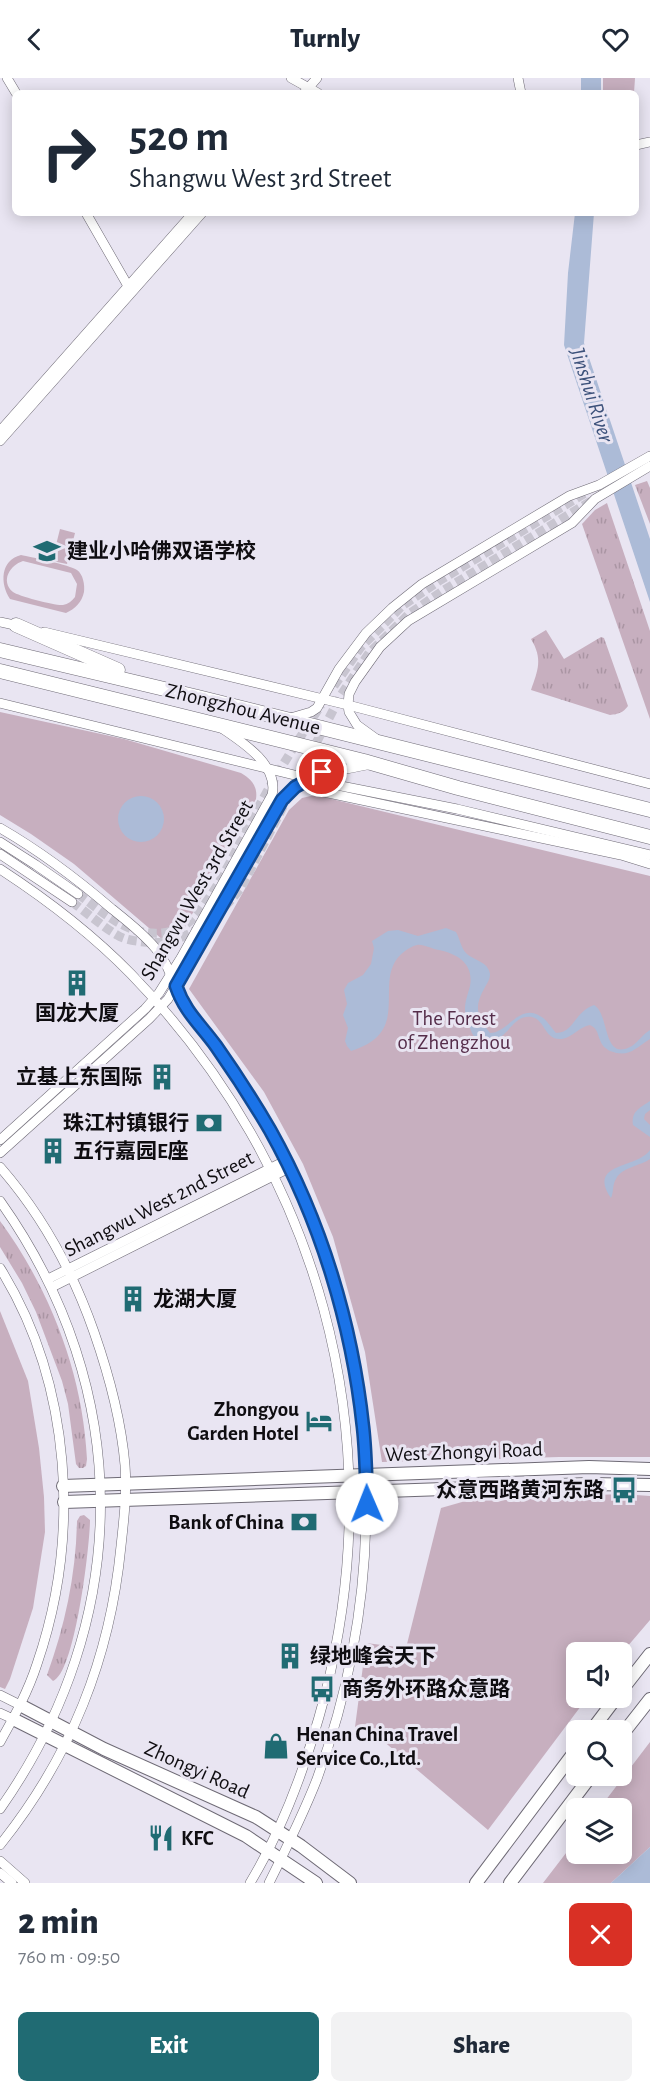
<!DOCTYPE html>
<html lang="en">
<head>
<meta charset="utf-8">
<style>
  body { margin:0; font-family:"Alegreya Sans","Noto Sans SC",sans-serif; background:#f2f2f3; color:#1f2937; height:100vh; display:flex; flex-direction:column; font-size:22px; white-space:nowrap }
  * { box-sizing:border-box; margin:0 }
  p { font-size:20px; color:#747a83 }
  .icon { flex:none; width:33px; height:33px; fill:none; stroke:currentColor; stroke-width:2; stroke-linecap:round; stroke-linejoin:round }
  .map { position:relative; height:1805px; overflow:hidden }
  .side { display:flex; flex-direction:column; background:#fff; flex:1 }
  .side>* { flex:none }
  .top-card { position:absolute; left:12px; top:12px; width:627px; height:126px; border-radius:9px; box-shadow:0 3px 15px #0003; background:#fff; color:#1f2937; overflow:hidden }
  .controls { position:absolute; left:566px; top:1564px; display:grid; gap:12px }
  .controls a { display:grid; place-items:center; width:66px; height:66px; border-radius:9px; background:#fff; box-shadow:0 3px 15px #0003; font-size:30px }
  .pin { position:absolute; display:grid; place-items:center; width:51px; height:51px; color:#fff; margin:-26px; border:3px solid #fff; border-radius:50%; box-shadow:0 2px 6px #0007 }
  .me { position:absolute; width:66px; margin:-33px; rotate:359deg; stroke-linejoin:round; filter:drop-shadow(0 0 4px #0008) }
  .turn { display:flex; align-items:center; gap:21px; height:126px; padding:0 18px; font-size:27px }
  .turn .icon { width:78px; height:78px; stroke-width:2.5 }
  .turn b { display:block; font-size:42px; line-height:51px }
  .round { display:grid; place-items:center; flex:none; width:63px; height:63px; border-radius:9px; background:#f2f2f3 }
  .overview { display:flex; align-items:center; justify-content:space-between; height:102px; padding:0 18px }
  h1 { font-size:36px; font-weight:800; line-height:45px }
  .action { display:flex; gap:12px; margin-top:auto; padding:12px 18px }
  .action a { flex:1; height:69px; border-radius:9px; background:#206b73; color:#fff; font-size:24px; font-weight:800; line-height:69px; text-align:center }
  .action a+a { background:#f2f2f3; color:#1f2937 }
  header { display:flex; justify-content:space-between; align-items:center; height:78px; padding:0 18px; background:#fff; font-size:27px; font-weight:800 }
  .map>svg:first-child { display:block }
</style>
</head>
<body>
<header><svg class="icon" aria-label="back" viewBox="0 0 24 24"><path d="M15 5l-7 7 7 7"/></svg>Turnly<svg class="icon" aria-label="heart" viewBox="0 0 24 24"><path d="M12 20l-8-8c-3-5 5-10 8-4 3-6 11-1 8 4z"/></svg></header>
<div class="map">
<svg width="650" height="1805" viewBox="0 0 650 1805">
  <defs>
    <pattern id="grass-tufts" width="24" height="20" patternUnits="userSpaceOnUse" patternTransform="scale(1.5)"><rect width="24" height="20" fill="#c7afbf"/><path d="M3 7l-1-3M5 7V3M7 7l1-3M15 17l-1-3M17 17v-4M19 17l1-3" fill="none" stroke="#aa95a3"/></pattern>
  </defs>
  <rect width="100%" height="100%" fill="#e9e5f2"/>
  <g fill="url(#grass-tufts)">
    <polygon points="647,403 650,410 650,446 635,407"/>
    <polygon points="607,425 650,553 650,641 582,446 595,432"/>
    <path d="M546,552L564,581L601,559L604,560L628,628C623,635 618,636 610,637L531,612C538,592 543,581 531,561Z"/>
    <path d="M0,1143C50,1211 83,1296 87,1381L86,1388L83,1390H79L76,1386L68,1326L62,1303L36,1234L22,1205L0,1169Z"/>
    <path d="M84,1437L90,1442C90,1467 75,1595 53,1603L47,1597C65,1548 76,1496 77,1443L80,1438Z"/>
  </g>
  <g fill="#c7afbf" fill-rule="evenodd">
    <polygon points="603,0 635,0 634,15 603,15"/>
    <polygon points="60,451 75,455 67,486 52,483"/>
    <path d="M21,477C31,479 70,487 77,492C83,496 85,507 84,514C82,524 75,531 66,535L10,521C0,506 0,482 21,477ZM23,483L71,495L77,506L75,519C72,523 68,526 63,527C56,528 18,518 13,514C0,503 10,487 23,483Z"/>
    <path d="M0,634L124,661L241,695C251,701 258,708 256,721L175,867L170,868L74,786L31,756L0,737Z"/>
    <polygon points="315,717 650,798 650,1379 559,1379 382,1384 365,1274 333,1159 303,1086 264,1014 189,911 289,732 302,720"/>
    <polygon points="0,1233 28,1303 39,1370 44,1419 45,1454 33,1530 10,1601 5,1611 0,1609"/>
    <polygon points="622,1416 650,1418 650,1542 621,1576 576,1575 576,1620 587,1620 488,1752 375,1656 355,1649 366,1565 406,1570 441,1430 469,1422"/>
    <polygon points="650,1664 650,1769 611,1805 543,1805 576,1762 576,1776 621,1776 621,1731 599,1731"/>
  </g>
  <g fill="#acbbd7">
    <rect x="581" y="0" width="20" height="15"/>
    <polygon points="575,135 594,135 584,265 650,461 650,524 564,267 568,195"/>
    <circle cx="141" cy="741" r="23"/>
    <path d="M446,850L456,854C460,861 461,870 466,875C474,883 488,883 490,896C490,901 488,904 485,909C474,929 476,937 490,955C508,955 519,925 540,938C546,941 551,949 556,955C574,955 574,934 594,927C610,936 602,985 632,968C639,963 643,956 650,952V961C634,971 629,980 610,973C605,970 602,968 600,962C597,955 598,951 590,947C579,949 573,959 562,961C542,963 546,936 526,939C510,941 506,966 484,963C478,962 473,959 471,953C468,945 465,938 465,931C465,923 468,916 470,908C474,886 458,876 439,872C431,871 424,866 417,867C412,868 408,871 405,873C368,900 417,953 351,973L347,968L345,963L348,950L343,937L347,926L344,912L348,905L363,897L371,886L374,870L372,863L388,853L398,852L418,858Z"/>
    <path d="M650,1023V1032L645,1036L644,1041L650,1047V1059L633,1047C631,1033 640,1030 650,1023Z"/>
    <path d="M650,1072V1081C640,1088 622,1089 616,1101C612,1107 614,1114 611,1120C587,1084 637,1091 650,1072Z"/>
    <polygon points="650,1769 650,1805 611,1805"/>
  </g>
  <g fill="none" stroke-linecap="round" stroke-linejoin="round">
    <g stroke="#c8c5d0" stroke-width="9" stroke-dasharray="9 4.5" stroke-linecap="butt">
      <polyline points="334,608 361,569 402,528 439,503 587,414"/>
      <path d="M78,816C104,835 127,858 162,855C172,854 185,849 191,842C217,817 239,765 257,732C276,696 299,661 321,627"/>
      <path d="M72,824C86,834 103,849 117,857C125,862 135,863 144,864C186,869 217,840 241,810L341,617L369,575L409,536L444,512L591,423"/>
    </g>
    <g stroke="#6e6a75" stroke-width="10">
      <g id="minor">
        <polyline points="7,0 16,15"/>
        <polyline points="291,0 318,15"/>
        <polyline points="518,0 521,15"/>
        <polyline points="304,15 317,0"/>
        <polyline points="636,67 650,64"/>
        <polyline points="86,135 128,208"/>
        <polyline points="0,353 193,135"/>
        <polyline points="0,363 202,135"/>
        <polyline points="0,544 19,548"/>
        <polyline points="44,554 348,627 650,706"/>
        <polyline points="0,625 331,706 457,731 650,777"/>
        <polyline points="287,641 311,634 317,630 339,591 366,555 392,530 422,506 569,418 599,407 650,378"/>
        <polyline points="375,660 357,647 349,634 348,627 349,616 355,604 380,569 408,543 572,445 595,421 650,388"/>
        <polyline points="309,700 313,709 319,713 621,777 650,786"/>
        <path d="M0,750C40,773 77,801 112,831C127,843 144,856 156,871C171,889 172,907 183,925C186,932 192,939 197,945C224,980 250,1016 271,1054C380,1253 395,1489 317,1701C303,1737 286,1771 269,1805"/>
        <polyline points="0,764 36,787 78,816"/>
        <polyline points="0,776 72,824"/>
        <path d="M0,791C46,821 92,856 131,896C319,1090 392,1355 325,1617C308,1682 285,1747 250,1805"/>
        <path d="M0,1062L145,931L159,915L181,880L272,717C279,688 244,665 223,651"/>
        <path d="M0,1075L149,941L168,921L190,885L282,722C316,689 329,696 371,686"/>
        <path d="M0,1089C42,1137 73,1194 94,1254C109,1297 121,1341 125,1387C127,1414 124,1441 121,1468C110,1581 71,1678 0,1767"/>
        <path d="M0,1123C135,1313 133,1542 0,1731"/>
        <path d="M0,1190C72,1306 81,1458 37,1586C28,1614 14,1639 0,1664"/>
        <polyline points="48,1201 285,1083"/>
        <polyline points="52,1209 289,1090"/>
        <polyline points="0,1617 20,1627"/>
        <polyline points="0,1635 13,1641"/>
        <polyline points="0,1783 25,1805"/>
        <polyline points="0,1795 12,1805"/>
      </g>
    </g>
    <g stroke="#6e6a75" stroke-width="14">
      <g id="major">
        <polyline points="63,1408 589,1389 650,1391"/>
        <polyline points="64,1424 590,1406 650,1407"/>
        <polyline points="621,1613 650,1576"/>
        <polyline points="20,1627 104,1671 256,1739 301,1768 350,1805"/>
        <polyline points="13,1641 246,1758 316,1805"/>
        <polyline points="591,1653 616,1620"/>
        <polyline points="621,1658 650,1621"/>
        <polyline points="476,1805 576,1672"/>
        <polyline points="510,1805 591,1698"/>
      </g>
    </g>
    <g stroke="#6e6a75" stroke-width="15">
      <g id="highway">
        <polyline points="16,547 118,592"/>
        <polyline points="0,572 198,619 650,732"/>
        <polyline points="0,593 364,683 458,710 650,759"/>
      </g>
    </g>
    <use href="#minor" stroke="#fff" stroke-width="9"/>
    <use href="#major" stroke="#fff" stroke-width="12"/>
    <use href="#highway" stroke="#fff" stroke-width="14"/>
  </g>
  <g fill="none" stroke-linecap="round" stroke-linejoin="round">
    <g stroke="#114b97" stroke-width="15">
      <path id="route" d="M322,694L295,709L282,722L176,908C185,934 200,946 216,968C235,995 253,1023 270,1052C321,1143 352,1246 363,1349C366,1375 366,1401 367,1426"/>
    </g>
    <use href="#route" stroke="#1a73e8" stroke-width="10"/>
  </g>
  <defs>
    <g id="school-bare" transform="scale(2.07)"><path d="M0-5L7-2L0 1L-7-2ZM-4 1L0 2.5L4 1V4Q0 6-4 4Z" fill="#206b73" stroke="#e9e5f2" stroke-width="2.5" paint-order="stroke"/></g>
    <g id="building-bare" transform="scale(2.07)"><path d="M-4-6H4V6H1V3H-1V6H-4ZM-2.5-4.3h1.7v1.8h-1.7ZM.8-4.3h1.7v1.8H.8ZM-2.5-1h1.7V.8h-1.7ZM.8-1h1.7V.8H.8Z" fill="#206b73" stroke="#e9e5f2" stroke-width="2.5" paint-order="stroke"/></g>
    <g id="bank-bare" transform="scale(2.07)"><path d="M-6-4H6V4H-6ZM0-2.3a2.3 2.3 0 1 0 0 4.6a2.3 2.3 0 1 0 0-4.6Z" fill="#206b73" stroke="#e9e5f2" stroke-width="2.5" paint-order="stroke"/></g>
    <g id="hotel-bare" transform="scale(2.07)"><path d="M-6-4.5h1.5V1H6V5H4.5V3h-9V5H-6ZM-4 0a1.8 1.8 0 1 1 3.6 0ZM.5 0V-2.5h3Q6-2.5 6 0Z" fill="#206b73" stroke="#e9e5f2" stroke-width="2.5" paint-order="stroke"/></g>
    <g id="bus-bare" transform="scale(2.07)"><path d="M-5-6H5V4H4V6H2V4H-2V6H-4V4H-5ZM-3.5-4V0h7V-4ZM-3.5 1.2v1.5H-2V1.2ZM2 1.2v1.5H3.5V1.2Z" fill="#206b73" stroke="#e9e5f2" stroke-width="2.5" paint-order="stroke"/></g>
    <g id="shop-bare" transform="scale(2.07)"><path d="M-5-2.5h2.3a2.7 3.5 0 0 1 5.4 0H5L5.5 6h-11ZM-1.5-2.5h3a1.5 2.3 0 0 0-3 0Z" fill="#206b73" stroke="#e9e5f2" stroke-width="2.5" paint-order="stroke"/></g>
    <g id="restaurant-bare" transform="scale(2.07)"><path d="M-5-6h1v4h1v-4h1v4h1v-4h1v5L-1.5 .5V6h-2V.5L-5-1ZM5-6V6H3V1.5H1.5Q1.5-4 5-6Z" fill="#206b73" stroke="#e9e5f2" stroke-width="2.5" paint-order="stroke"/></g>
  </defs>
  <g fill-rule="evenodd">
    <use href="#school-bare" x="47" y="473"/>
    <use href="#building-bare" x="77" y="905"/>
    <use href="#building-bare" x="162" y="999"/>
    <use href="#bank-bare" x="209" y="1045"/>
    <use href="#building-bare" x="53" y="1073"/>
    <use href="#building-bare" x="133" y="1221"/>
    <use href="#hotel-bare" x="319" y="1343"/>
    <use href="#bus-bare" x="624" y="1412"/>
    <use href="#bank-bare" x="304" y="1444"/>
    <use href="#building-bare" x="290" y="1578"/>
    <use href="#bus-bare" x="322" y="1611"/>
    <use href="#shop-bare" x="276" y="1668"/>
    <use href="#restaurant-bare" x="161" y="1760"/>
  </g>
  <g text-anchor="middle" dominant-baseline="central" stroke-width="6" stroke-linejoin="round" paint-order="stroke">
    <g font-size="21" font-weight="bold" fill="#0f0d11" stroke="#e9e5f2" text-anchor="start">
      <text x="67" y="473">建业小哈佛双语学校</text>
      <text x="77" y="935" text-anchor="middle">国龙大厦</text>
      <text x="142" y="999" text-anchor="end">立基上东国际</text>
      <text x="189" y="1045" text-anchor="end">珠江村镇银行</text>
      <text x="73" y="1073">五行嘉园E座</text>
      <text x="153" y="1221">龙湖大厦</text>
      <text x="299" y="1331" text-anchor="end">Zhongyou<tspan x="299" dy="24">Garden Hotel</tspan></text>
      <text x="604" y="1412" text-anchor="end">众意西路黄河东路</text>
      <text x="284" y="1444" text-anchor="end">Bank of China</text>
      <text x="310" y="1578">绿地峰会天下</text>
      <text x="342" y="1611">商务外环路众意路</text>
      <text x="296" y="1656">Henan China Travel<tspan x="296" dy="24">Service Co.,Ltd.</tspan></text>
      <text x="181" y="1760">KFC</text>
    </g>
    <g font-size="21" fill="#0f0d11" stroke="#e9e5f2">
      <text transform="translate(243 631) rotate(14)">Zhongzhou Avenue</text>
      <text transform="translate(197 812) rotate(-60)">Shangwu West 3rd Street</text>
      <text transform="translate(159 1126) rotate(-27)">Shangwu West 2nd Street</text>
      <text transform="translate(464 1374) rotate(-2)">West Zhongyi Road</text>
      <text transform="translate(197 1692) rotate(24)">Zhongyi Road</text>
    </g>
    <g font-size="21" fill="#552d4a" stroke="#e9e5f2">
      <text x="454" y="940">The Forest<tspan x="454" dy="24">of Zhengzhou</tspan></text>
    </g>
    <g font-size="22" font-style="italic" fill="#3c517a" stroke="#e9e5f2">
      <text transform="translate(592 317) rotate(72)">Jinshui River</text>
    </g>
  </g>
</svg>
<div class="controls">
<a><svg class="icon" aria-label="sound" viewBox="0 0 24 24"><path d="M4 9h4l5-4v14l-5-4H4zM17 9q2 3 0 6"/></svg></a>
<a><svg class="icon" aria-label="search" viewBox="0 0 24 24"><circle cx="10" cy="10" r="6"/><path d="M15 15l6 6"/></svg></a>
<a><svg class="icon" aria-label="layers" viewBox="0 0 24 24"><path d="M12 4l9 5-9 5-9-5zM3 14l9 5 9-5"/></svg></a>
</div>
<div class="pin" style="left:322px;top:694px;background:#d93025"><svg class="icon" aria-label="arrive" viewBox="0 0 24 24"><path d="M6 21V4h12l-3 4 3 4H6"/></svg></div>
<svg class="me" style="left:367px;top:1426px" viewBox="-20 -20 40 40"><circle r="19" fill="#fff"/><path d="M0-13L10 11 0 6-10 11z" fill="#1a73e8"/></svg>
<div class="top-card">
<div class="turn"><svg class="icon" aria-label="right" viewBox="0 0 24 24"><path d="M7 20v-9h11M14 6l5 5-5 5"/></svg><div><b>520 m</b>Shangwu West 3rd Street</div></div>
</div>
</div>
<section class="side">
<div class="overview"><div><h1>2 min</h1><p>760 m · 09:50</p></div><a class="round" style="background:#d93025;color:#fff"><svg class="icon" aria-label="close" viewBox="0 0 24 24"><path d="M6 6l12 12M18 6L6 18"/></svg></a></div>
<div class="action"><a>Exit</a><a>Share</a></div>
</section>
</body>
</html>
